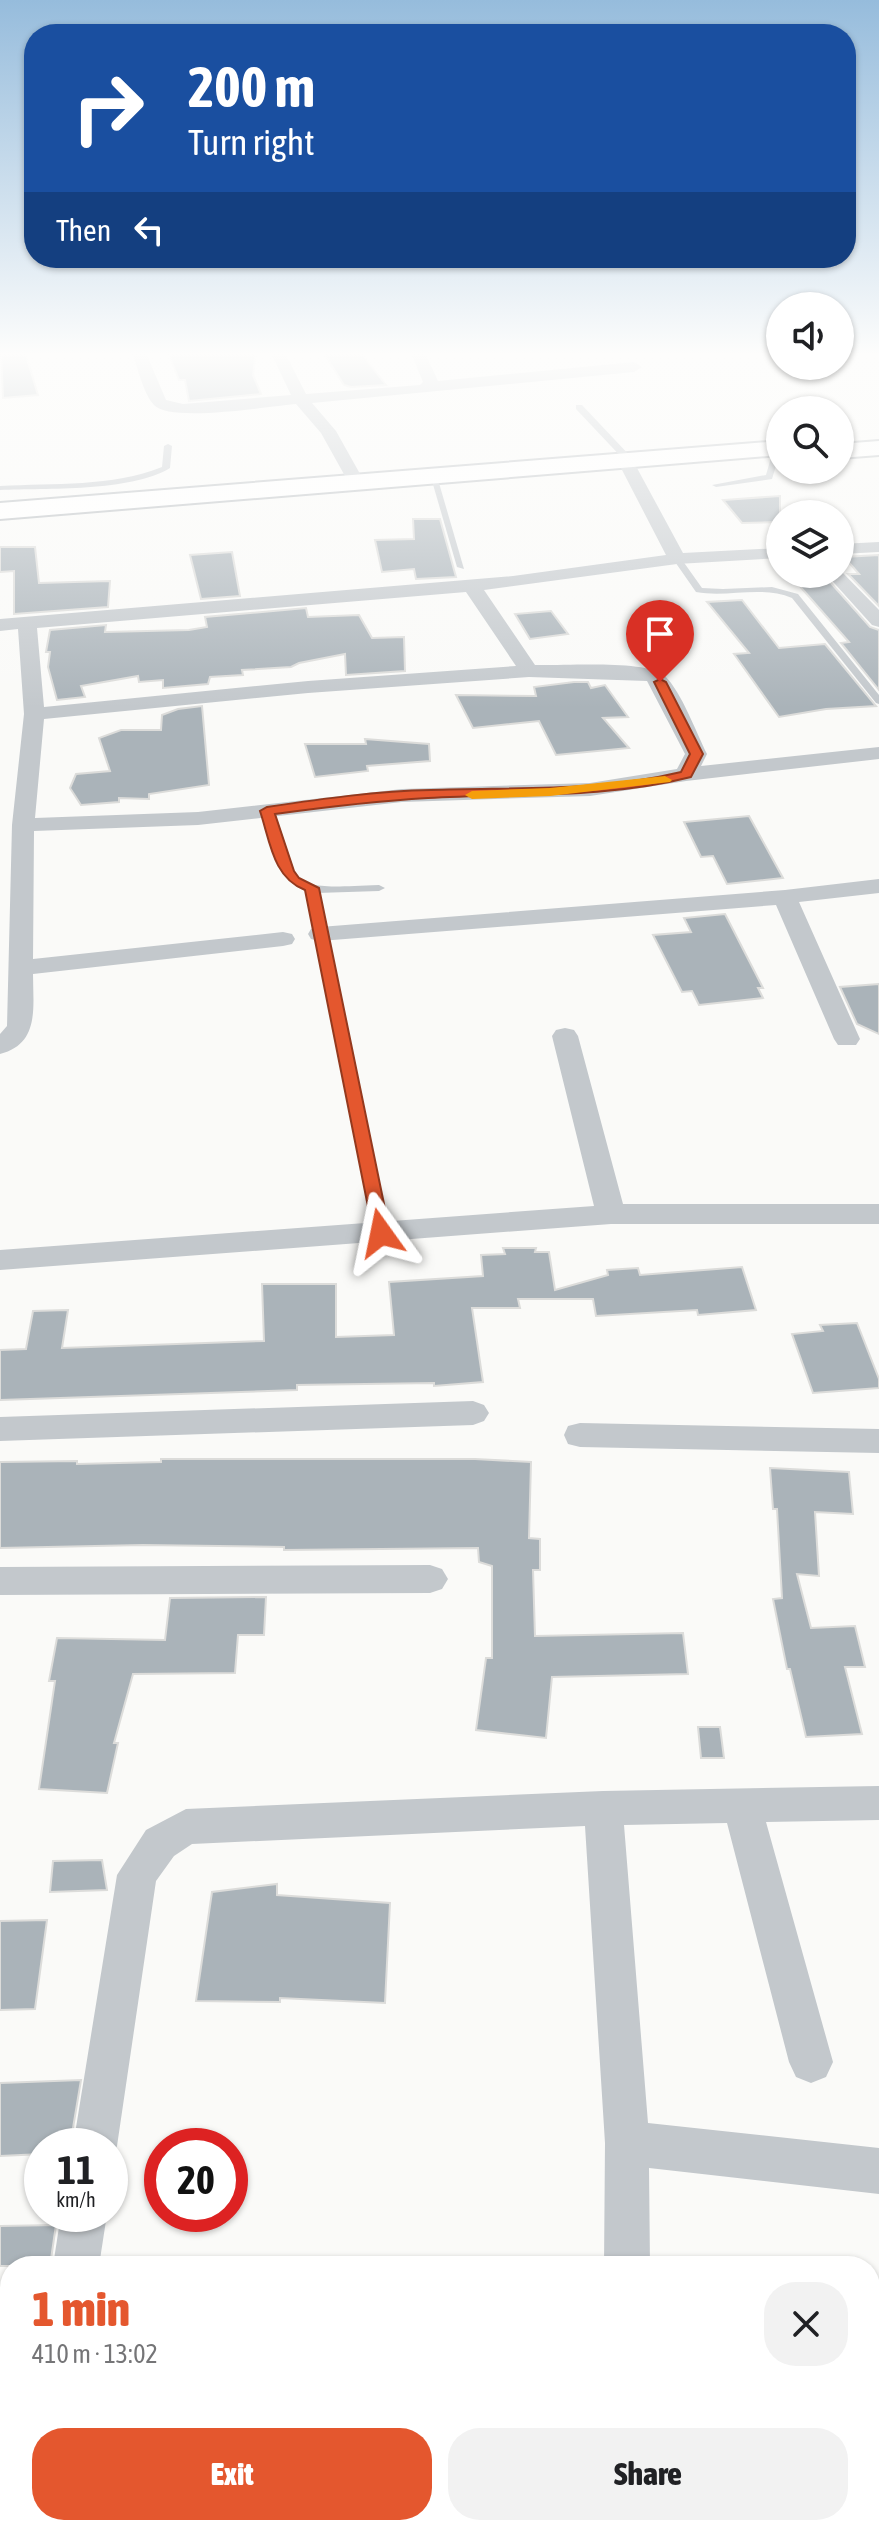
<!DOCTYPE html>
<html lang="en">
<head>
<meta charset="utf-8">
<style>
  body { margin:0; font-family:"Asap Condensed",sans-serif; background:#f2f2f2; color:#202124; height:100vh; display:flex; flex-direction:column; font-size:30px; white-space:nowrap }
  * { box-sizing:border-box; margin:0 }
  p { font-size:26px; color:#757577 }
  .icon { flex:none; width:44px; height:44px; fill:none; stroke:currentColor; stroke-width:2; stroke-linecap:round; stroke-linejoin:round }
  .map { position:relative; flex:1; overflow:hidden }
  .details { position:absolute; left:0px; top:2256px; width:880px; height:280px; display:flex; flex-direction:column; background:#fff; border-radius:32px 32px 0 0; box-shadow:0 2px 6px #0004 }
  .details>* { flex:none }
  .banner { position:absolute; left:24px; top:24px; width:832px; height:244px; border-radius:32px; box-shadow:0 2px 6px #0004; background:#1a4fa0; color:#fff; overflow:hidden }
  .tools { position:absolute; left:766px; top:292px; display:grid; gap:16px }
  .tools a { display:grid; place-items:center; width:88px; height:88px; border-radius:50%; background:#fff; box-shadow:0 2px 6px #0004; font-size:40px }
  .speed { position:absolute; left:24px; top:2128px; display:flex; gap:16px; font-size:40px; font-weight:700; text-align:center }
  .speed>* { display:grid; place-content:center; width:104px; height:104px; border-radius:50%; background:#fff; box-shadow:0 2px 6px #0004; line-height:1 }
  .speed small { font-size:20px; font-weight:400 }
  .speed .limit { border:12px solid #d22; background:#fff; color:#111 }
  .pin { position:absolute; display:grid; place-items:center; width:68px; height:68px; color:#fff; margin:-82px -34px; border-radius:50% 50% 50% 0; rotate:-45deg; box-shadow:0 0 8px #0007 }
  .pin .icon { rotate:45deg }
  .me { position:absolute; width:88px; margin:-44px; rotate:348deg; stroke-linejoin:round; filter:drop-shadow(0 0 6px #0008) }
  .turn { display:flex; align-items:center; gap:28px; height:168px; padding:0 32px; font-size:36px }
  .turn .icon { width:104px; height:104px; stroke-width:2.5 }
  .turn b { display:block; font-size:56px; line-height:68px }
  .then { display:flex; align-items:center; height:76px; padding:0 32px; background:#0003; gap:16px; font-size:30px }
  .round { display:grid; place-items:center; flex:none; width:84px; height:84px; border-radius:32px; background:#f2f2f2 }
  .overview { display:flex; align-items:center; justify-content:space-between; height:136px; padding:0 32px }
  h1 { font-size:48px; font-weight:800; line-height:60px; color:#e4572e }
  .button { display:flex; gap:16px; margin-top:auto; padding:16px 32px }
  .button a { flex:1; height:92px; border-radius:32px; background:#e4572e; color:#fff; font-size:32px; font-weight:800; line-height:92px; text-align:center }
  .button a+a { background:#f2f2f2; color:#202124 }
  .map>svg:first-child { display:block }
</style>
</head>
<body>
<div class="map">
<svg width="879" height="2536" viewBox="0 0 879 2536">
  <rect width="100%" height="100%" fill="#fafaf8"/>
  <g fill="#aab3b9" stroke="#dcdcda" stroke-width="2">
    <polygon points="1,352 25,352 38,395 3,398"/>
    <polygon points="168,352 256,352 253,375 261,394 189,401 185,380 179,380"/>
    <polygon points="323,352 360,352 386,385 351,387 344,385"/>
    <polygon points="780,496 780,522 742,523 723,500"/>
    <polygon points="413,519 440,519 456,577 416,579 414,569 382,572 375,540 414,539"/>
    <polygon points="0,547 35,547 39,583 110,581 108,607 14,614 14,571 0,572"/>
    <polygon points="232,552 240,596 201,599 190,555"/>
    <polygon points="879,555 879,606 848,574 859,574 844,557"/>
    <polygon points="789,574 823,574 870,627 879,630 879,690 841,643 849,642"/>
    <polygon points="742,600 779,648 825,644 876,706 826,709 779,717 734,654 749,653 707,602"/>
    <polygon points="306,608 308,617 359,615 372,638 404,637 405,671 346,675 345,654 299,663 291,667 242,670 243,675 210,677 208,684 163,688 163,680 139,682 138,676 81,686 85,697 57,700 48,667 50,652 46,652 50,630 106,625 105,632 189,630 207,627 205,617"/>
    <polygon points="551,611 568,634 530,639 515,614"/>
    <polygon points="574,682 588,682 591,688 605,685 628,717 603,718 629,748 556,755 539,721 473,728 456,695 536,696 534,687"/>
    <polygon points="202,706 209,785 149,794 149,799 119,798 119,802 81,805 70,788 76,774 110,771 99,738 121,730 161,730 162,715 178,709"/>
    <polygon points="365,739 429,744 430,761 367,766 368,771 315,777 305,744 366,744"/>
    <polygon points="749,816 783,878 727,884 713,856 701,857 684,822"/>
    <polygon points="725,914 763,988 758,988 763,998 699,1005 692,991 682,992 653,935 691,932 684,918"/>
    <polygon points="879,984 879,1034 857,1024 840,987"/>
    <polygon points="503,1248 536,1248 535,1252 549,1252 555,1290 608,1275 607,1270 638,1268 640,1275 742,1267 756,1310 698,1315 697,1310 596,1316 593,1299 518,1299 520,1308 472,1308 483,1382 434,1386 434,1383 297,1385 297,1390 0,1400 0,1350 26,1349 33,1311 68,1310 62,1348 264,1341 262,1284 336,1284 336,1337 394,1335 389,1282 483,1276 481,1255 505,1254"/>
    <polygon points="857,1323 879,1379 879,1388 813,1393 792,1334 823,1331 820,1325"/>
    <polygon points="161,1459 475,1459 531,1462 529,1538 540,1539 540,1570 533,1570 535,1636 683,1633 688,1674 552,1677 546,1738 476,1730 486,1658 492,1658 492,1566 479,1562 478,1548 284,1550 284,1547 143,1545 0,1548 0,1462 77,1461 77,1464 161,1462"/>
    <polygon points="770,1468 849,1472 853,1514 815,1512 819,1576 797,1574 811,1628 855,1626 865,1667 845,1667 862,1734 806,1737 790,1669 787,1669 773,1599 782,1598 777,1509 773,1509"/>
    <polygon points="266,1597 264,1635 238,1635 235,1673 133,1674 114,1743 118,1743 107,1793 39,1789 55,1681 49,1681 57,1638 165,1640 170,1598"/>
    <polygon points="698,1727 720,1727 724,1758 701,1758"/>
    <polygon points="102,1860 107,1890 50,1892 53,1861"/>
    <polygon points="277,1884 277,1895 390,1903 385,2003 280,1998 280,2002 196,2001 212,1892"/>
    <polygon points="47,1920 35,2009 0,2010 0,1921"/>
    <polygon points="81,2080 70,2146 42,2146 42,2154 0,2156 0,2083"/>
    <polygon points="56,2225 50,2266 0,2266 0,2226"/>
  </g>
  <g fill="none" stroke-linecap="round" stroke-linejoin="round">
    <g stroke="#b4b9bd" stroke-width="4">
      <g id="highway">
        <polygon points="780,441 780,455 0,519 0,503"/>
        <polygon points="879,441 879,455 840,458 840,444"/>
      </g>
    </g>
    <g fill="#c3c8cc" fill-rule="evenodd">
      <polygon points="576,405 582,405 632,458 632,462 626,462 576,409"/>
      <path d="M168,444L172,446L170,468C131,492 46,488 0,490V486C54,483 112,487 162,467L164,446Z"/>
      <polygon points="772,454 779,456 772,479 716,487 712,485 766,475"/>
      <polygon points="432,481 439,483 464,569 457,567"/>
      <path d="M674,557H680L702,588L723,589L772,587L798,594L879,695V704L876,703L792,598C761,585 728,598 696,592L673,559Z"/>
      <path d="M267,808L272,811C296,894 295,888 379,885L385,888L379,891L317,893L388,1233L381,1238L374,1233L306,890C274,880 270,839 262,811Z"/>
    </g>
    <g fill="#c3c8cc" fill-rule="evenodd">
      <path d="M132,353H146L166,400L183,404L291,395L271,353H285L306,394L420,385L423,382L411,353H425L438,381L634,362L642,367L634,372L312,403L336,431L364,481L356,486L350,485L321,433L296,404C271,406 170,423 154,405C143,393 138,368 132,353Z"/>
      <path d="M629,463L637,468L683,553L780,548V558L677,564L484,590L535,665C561,666 648,659 665,676C682,693 696,732 707,754L701,766L879,747V759L686,781L590,796L402,802L198,825L34,831L33,959L283,932L292,934L295,939L292,944L283,946L33,974C33,1007 40,1044 0,1054V1034L7,1026L12,825L24,714L18,629L0,631V619L513,576L666,555L621,468ZM466,592L516,666L308,681L44,707L37,628ZM529,677L647,681L685,754L677,769L590,783L402,789L198,812L35,818L44,719L308,693Z"/>
      <polygon points="879,542 879,552 840,554 840,544"/>
      <polygon points="840,570 879,610 879,627 872,625 826,574 840,574"/>
      <polygon points="879,879 879,893 799,902 860,1039 856,1045 838,1045 834,1039 776,905 320,941 311,939 308,934 311,929 320,927 785,890"/>
      <polygon points="565,1028 574,1030 578,1036 623,1204 879,1204 879,1224 611,1224 0,1270 0,1250 594,1206 552,1036 556,1030"/>
      <polygon points="473,1401 484,1405 489,1413 484,1421 473,1425 0,1441 0,1417"/>
      <polygon points="580,1423 879,1429 879,1453 580,1447 568,1444 564,1435 568,1426"/>
      <polygon points="430,1565 442,1569 448,1579 442,1589 430,1593 0,1595 0,1567"/>
      <polygon points="879,1786 879,1820 766,1822 833,2062 826,2077 811,2083 796,2077 789,2062 727,1823 624,1825 648,2123 879,2148 879,2194 649,2168 650,2266 604,2266 605,2143 585,1826 192,1844 174,1856 156,1881 117,2146 110,2162 110,2146 73,2146 117,1875 146,1830 186,1809 603,1791"/>
      <polygon points="61,2214 107,2214 99,2266 53,2266"/>
      <rect x="0" y="2370" width="10" height="48"/>
      <polygon points="23,2526 73,2526 73,2536 21,2536"/>
      <polygon points="602,2526 652,2526 653,2536 601,2536"/>
    </g>
    <use href="#highway" fill="#fff" fill-rule="evenodd"/>
  </g>
  <linearGradient id="sky" x2="0" y2="1"><stop stop-color="#96bcdc"/><stop offset="0.5" stop-color="#fdfdfc"/><stop offset="1" stop-color="#fdfdfc" stop-opacity="0"/></linearGradient>
  <rect width="879" height="708" fill="url(#sky)"/>
  <path fill="#e4572e" stroke="#94391e" stroke-width="2" d="M660,679L666,682L703,754L691,777C605,799 516,793 428,798C377,801 326,807 275,814L294,871L299,878L319,888L390,1233L387,1237H374L305,890C273,878 270,841 260,811L267,807C321,799 376,791 431,790C514,787 600,792 681,772L690,754L654,682Z"/>
  <polygon fill="#f59e0b" points="665,776 672,780 670,782 550,796 472,799 465,795 472,791 550,788"/>
</svg>
<div class="tools">
<a><svg class="icon" aria-label="sound" viewBox="0 0 24 24"><path d="M4 9h4l5-4v14l-5-4H4zM17 9q2 3 0 6"/></svg></a>
<a><svg class="icon" aria-label="search" viewBox="0 0 24 24"><circle cx="10" cy="10" r="6"/><path d="M15 15l6 6"/></svg></a>
<a><svg class="icon" aria-label="layers" viewBox="0 0 24 24"><path d="M12 4l9 5-9 5-9-5zM3 14l9 5 9-5"/></svg></a>
</div>
<div class="speed"><div>11<small>km/h</small></div><div class="limit">20</div></div>
<div class="pin" style="left:660px;top:682px;background:#d93025"><svg class="icon" aria-label="arrive" viewBox="0 0 24 24"><path d="M6 21V4h12l-3 4 3 4H6"/></svg></div>
<svg class="me" style="left:381px;top:1233px" viewBox="-20 -20 40 40"><path d="M0-17L14 15 0 8-14 15z" fill="#e4572e" stroke="#fff" stroke-width="4"/></svg>
<div class="banner">
<div class="turn"><svg class="icon" aria-label="right" viewBox="0 0 24 24"><path d="M7 20v-9h11M14 6l5 5-5 5"/></svg><div><b>200 m</b>Turn right</div></div>
<div class="then">Then<svg class="icon" aria-label="left" viewBox="0 0 24 24"><path d="M17 20v-9H6M10 6l-5 5 5 5"/></svg></div>
</div>
<section class="details">
<div class="overview"><div><h1>1 min</h1><p>410 m · 13:02</p></div><a class="round"><svg class="icon" aria-label="close" viewBox="0 0 24 24"><path d="M6 6l12 12M18 6L6 18"/></svg></a></div>
<div class="button"><a>Exit</a><a>Share</a></div>
</section>
</div>
</body>
</html>
